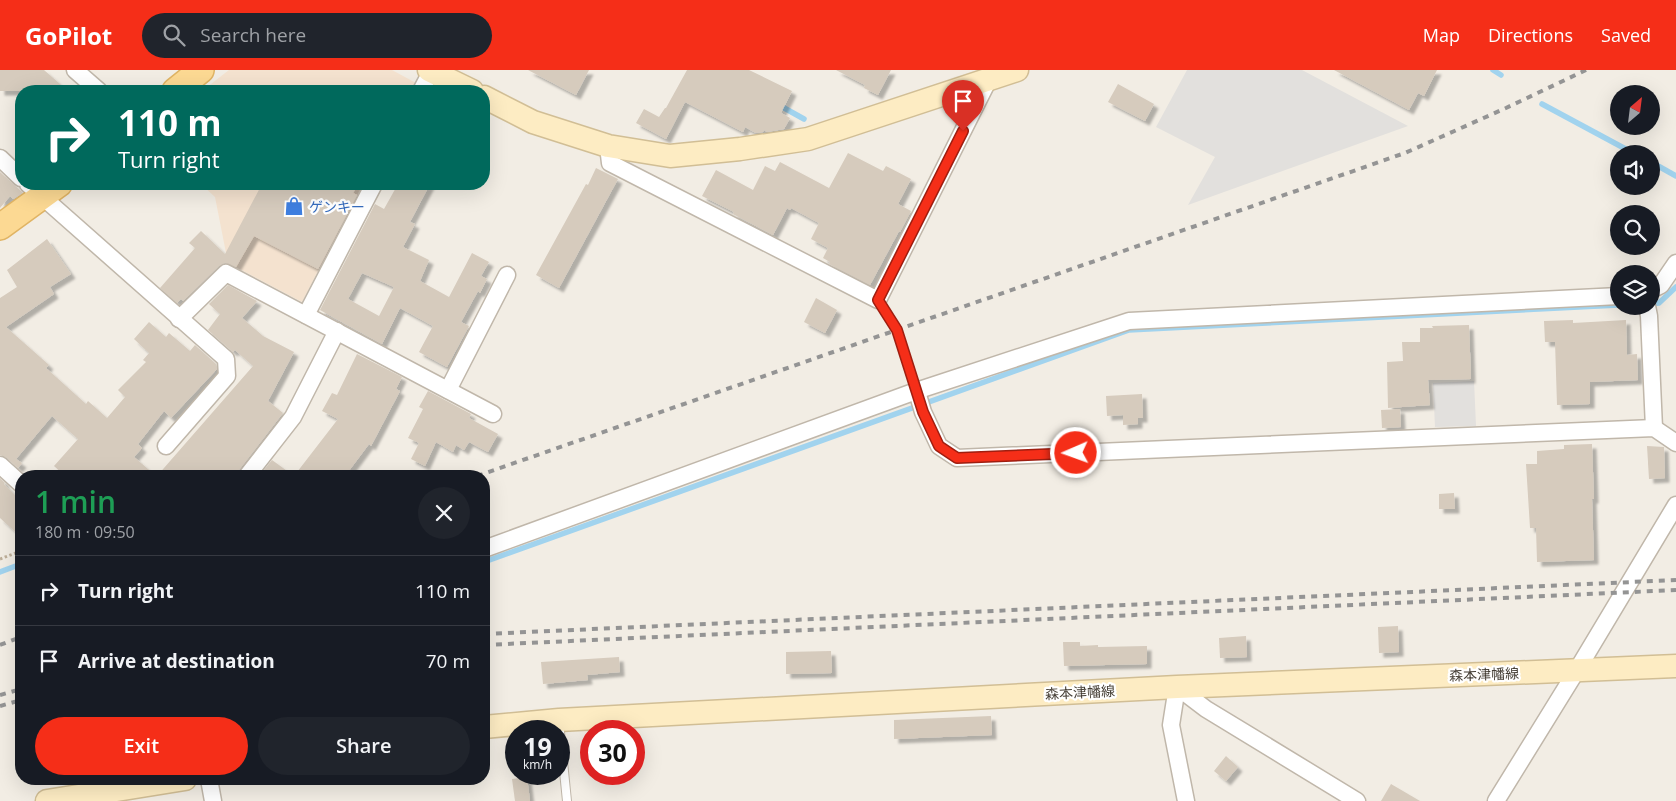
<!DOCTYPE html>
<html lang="en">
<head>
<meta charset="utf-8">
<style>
  body { margin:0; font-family:"Open Sans","Noto Sans JP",sans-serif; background:#20242c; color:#f1f3f6; height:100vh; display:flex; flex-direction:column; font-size:19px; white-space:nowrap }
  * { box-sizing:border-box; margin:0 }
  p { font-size:16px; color:#9ea1a6 }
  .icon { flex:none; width:28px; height:28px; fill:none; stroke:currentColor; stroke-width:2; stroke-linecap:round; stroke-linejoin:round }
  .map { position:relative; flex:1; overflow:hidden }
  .drawer { position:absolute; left:15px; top:400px; width:475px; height:315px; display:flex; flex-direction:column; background:#171b24; border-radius:20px; box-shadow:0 5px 20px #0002 }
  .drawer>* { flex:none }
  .top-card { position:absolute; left:15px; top:15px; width:475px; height:105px; border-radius:20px; box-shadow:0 5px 20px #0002; background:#00695c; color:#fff; overflow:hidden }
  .needle { width:32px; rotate:28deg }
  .controls { position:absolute; left:1610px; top:15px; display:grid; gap:10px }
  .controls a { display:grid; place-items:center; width:50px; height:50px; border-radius:50%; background:#171b24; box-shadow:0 5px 20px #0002; font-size:25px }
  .speed { position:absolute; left:505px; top:650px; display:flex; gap:10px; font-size:25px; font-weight:700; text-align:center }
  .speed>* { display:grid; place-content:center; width:65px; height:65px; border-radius:50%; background:#171b24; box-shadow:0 5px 20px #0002; line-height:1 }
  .speed small { font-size:12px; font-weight:400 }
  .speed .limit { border:8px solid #d22; background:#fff; color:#111 }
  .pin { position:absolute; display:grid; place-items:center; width:42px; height:42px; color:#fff; margin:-51px -21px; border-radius:50% 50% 50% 0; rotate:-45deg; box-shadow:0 0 5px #0007 }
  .pin .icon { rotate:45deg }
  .me { position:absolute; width:55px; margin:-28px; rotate:268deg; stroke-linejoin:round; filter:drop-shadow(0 0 4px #0008) }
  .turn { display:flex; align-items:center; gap:18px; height:105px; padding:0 20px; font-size:22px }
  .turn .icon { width:65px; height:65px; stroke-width:2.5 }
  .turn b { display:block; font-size:35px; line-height:42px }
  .round { display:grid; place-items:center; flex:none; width:52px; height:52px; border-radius:26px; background:#20242c }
  .headline { display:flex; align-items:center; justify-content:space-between; height:85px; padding:0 20px }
  h1 { font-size:30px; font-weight:600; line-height:38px; color:#1e9e55 }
  .button { display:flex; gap:10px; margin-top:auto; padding:10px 20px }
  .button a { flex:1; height:58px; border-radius:30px; background:#f52e18; color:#fff; font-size:20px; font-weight:600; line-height:58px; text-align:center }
  .button a+a { background:#20242c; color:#f1f3f6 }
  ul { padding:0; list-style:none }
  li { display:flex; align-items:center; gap:15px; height:70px; padding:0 20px; border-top:1px solid #363941 }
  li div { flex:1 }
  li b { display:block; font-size:19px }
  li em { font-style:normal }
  header { display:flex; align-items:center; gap:30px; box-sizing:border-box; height:70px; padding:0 25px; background:#f52e18; color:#fff }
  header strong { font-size:24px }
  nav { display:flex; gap:28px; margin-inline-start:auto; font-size:18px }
  .search { width:350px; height:45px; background:#20242c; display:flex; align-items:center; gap:12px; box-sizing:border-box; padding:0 18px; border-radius:28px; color:#9ea1a6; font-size:19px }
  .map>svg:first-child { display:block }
</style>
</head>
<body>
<header>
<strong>GoPilot</strong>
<div class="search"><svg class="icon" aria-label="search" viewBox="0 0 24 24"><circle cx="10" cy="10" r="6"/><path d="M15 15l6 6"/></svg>Search here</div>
<nav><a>Map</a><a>Directions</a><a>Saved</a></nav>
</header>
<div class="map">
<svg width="1676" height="731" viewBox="0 0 1676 731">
  <defs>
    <filter id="shadow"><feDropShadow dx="4.5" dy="4.5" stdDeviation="1" flood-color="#0004"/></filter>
  </defs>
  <rect width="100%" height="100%" fill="#f2ede4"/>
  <g fill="#f4e2cf">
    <polygon points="229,0 392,0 416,13 411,21 202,21"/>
    <polygon points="201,114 363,114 302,232 228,193 215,127"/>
  </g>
  <g fill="#e2e0dd">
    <polygon points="1187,0 1302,0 1408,56 1188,135 1215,87 1156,57"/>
    <polygon points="1474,311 1476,356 1435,357 1433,313"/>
  </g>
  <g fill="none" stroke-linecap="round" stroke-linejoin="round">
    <g stroke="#a1d3ee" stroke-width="5.5">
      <polyline points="1493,0 1501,5"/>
      <polyline points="777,34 804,49"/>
      <polyline points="1542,34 1635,84"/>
      <polyline points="1651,92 1676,106"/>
      <polyline points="1651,234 1659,233 1676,217"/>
      <polyline points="484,492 1129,260 1619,235"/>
      <polyline points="0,502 21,494"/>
    </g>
  </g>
  <g fill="#d6cbbd" fill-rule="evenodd" filter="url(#shadow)">
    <polygon points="0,0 44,0 68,21 0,21"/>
    <polygon points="528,0 589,0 576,25"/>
    <polygon points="687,0 749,0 792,21 781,43 790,48 784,59 767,62 764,60 763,62 756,63 745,57 743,62 685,32 666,69 636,53 644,39 659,47 665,38 666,38"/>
    <polygon points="836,0 891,0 878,25 864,18 865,15"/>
    <polygon points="1334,0 1437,0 1424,26 1418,23 1409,40"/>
    <polygon points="1118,14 1154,34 1145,51 1108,32"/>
    <polygon points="848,83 883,101 886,96 911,109 898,134 911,141 900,162 899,161 870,215 829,194 830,192 823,188 828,178 811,169 819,153 791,138 790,140 787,138 773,165 733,144 734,142 702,126 716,100 753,120 765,96 775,101 780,92 829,118"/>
    <polygon points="596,98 618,109 559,218 536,205 586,114 588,115"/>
    <polygon points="0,102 23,123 13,129 10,126 0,138"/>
    <polygon points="262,114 358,114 353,123 357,125 318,199 254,166 236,197 225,193 219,196 183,231 181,229 177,233 160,218 195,178 189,173 201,161 225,184"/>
    <path d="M398,114H430L410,152L415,154L403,177L429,190L420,211L449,227L472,183L489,192L481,206L487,209L480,223L478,221L461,252L469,256L447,297L419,282L433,256L400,238L382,274L320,240L375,134L384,139ZM362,203L394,217L379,246L348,229Z"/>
    <polygon points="47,169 71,204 50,217 54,224 6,257 49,295 46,298 86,334 88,331 107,348 125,327 118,320 146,292 143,290 149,283 134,269 149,252 166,267 169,263 190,281 195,275 216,294 217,299 171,348 164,341 138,374 142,378 134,387 156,406 65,406 54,396 78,369 52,346 16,389 22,393 18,398 7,388 0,385 0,228 17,217 7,200"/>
    <polygon points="228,215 257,231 242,248 263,266 294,282 268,331 283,343 239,400 237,406 157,406 253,296 235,280 233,282 208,260 220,244 209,234"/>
    <polygon points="816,228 837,240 825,263 804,252"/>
    <polygon points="1573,250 1573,253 1626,250 1627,285 1637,284 1638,310 1590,312 1590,334 1557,335 1555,272 1545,272 1544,251"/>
    <polygon points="1469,255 1471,309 1428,310 1430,335 1388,338 1387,292 1403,291 1402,272 1420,272 1420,258 1433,258 1432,256"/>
    <polygon points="357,284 402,307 396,319 400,321 371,376 369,374 345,406 259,406 272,390 294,406 338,349 322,341 332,323 337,325"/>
    <polygon points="428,321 471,344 469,348 498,364 488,382 469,372 464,380 456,375 453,382 436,372 425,396 411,389 419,373 408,368 423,339 419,337"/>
    <polygon points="1142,324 1143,348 1138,348 1138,354 1123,355 1123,345 1107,346 1106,326"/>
    <polygon points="1400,339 1401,357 1382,358 1381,340"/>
    <polygon points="1592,374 1594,429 1592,429 1594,490 1537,492 1536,458 1530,458 1526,394 1537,394 1537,381 1564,379 1564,375"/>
    <polygon points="1647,376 1664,377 1665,408 1649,409"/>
    <polygon points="0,408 5,413 4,414 21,431 21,467 0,448"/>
    <polygon points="1454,423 1455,439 1439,439 1439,424"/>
    <polygon points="1398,556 1399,582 1379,583 1378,557"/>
    <polygon points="1246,566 1247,587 1220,588 1219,568"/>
    <polygon points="1063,572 1080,572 1080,576 1098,575 1098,577 1147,576 1147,594 1064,596"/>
    <polygon points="831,581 832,603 786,604 786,582"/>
    <polygon points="619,587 620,602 587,605 588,610 543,614 541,592"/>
    <polygon points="991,646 992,665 894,669 894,650"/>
    <polygon points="1226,686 1238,697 1226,711 1214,701"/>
    <polygon points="527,707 530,731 515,731 512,709"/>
    <polygon points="1391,714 1420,731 1381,731"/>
  </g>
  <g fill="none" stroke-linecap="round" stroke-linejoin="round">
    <g stroke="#c0b7aa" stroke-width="10">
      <g id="lane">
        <polyline points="878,230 897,260 917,322"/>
        <polyline points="559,652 567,731"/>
      </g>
    </g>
    <g stroke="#c0b7aa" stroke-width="19">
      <g id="street">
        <polyline points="75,0 99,21"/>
        <polyline points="421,21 432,0"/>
        <polyline points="608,76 610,93 878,230 988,11"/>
        <polyline points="0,88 21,108"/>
        <polyline points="28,114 226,289 227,306 166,376"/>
        <polyline points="1651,220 1661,215 1676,193"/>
        <polyline points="1647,236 1649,246 1654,358"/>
        <polyline points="306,245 374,114"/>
        <polyline points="179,249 226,203 493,344"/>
        <polyline points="448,320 507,205"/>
        <polyline points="918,325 923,342 939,376 957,388 1654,358 1676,373"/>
        <polyline points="0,395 21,414"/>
        <polyline points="247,406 293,347 337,261"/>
        <polyline points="484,479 916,321 1129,251 1619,226"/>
        <polyline points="209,709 213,731"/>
        <polyline points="1186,731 1171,655 1177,617 1206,639 1357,731"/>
        <polyline points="1496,731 1577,600 1676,435"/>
      </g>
    </g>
    <g stroke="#d1be95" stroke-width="25">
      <g id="secondary">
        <polyline points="429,0 472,21"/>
        <polyline points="484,27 533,52 608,76 670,86 740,79 808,69 1017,0"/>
        <polyline points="484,657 559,650 1177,617 1676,596"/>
        <polyline points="47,731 185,709"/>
      </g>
    </g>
    <g stroke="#e0b464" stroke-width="28">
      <g id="primary">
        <polyline points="175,21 201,0"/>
        <polyline points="0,157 59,114"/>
      </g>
    </g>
    <polyline stroke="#beaf99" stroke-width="3" stroke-dasharray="2.5 2.5" stroke-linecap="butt" points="0,489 21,481"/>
    <use href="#lane" stroke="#fff" stroke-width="8"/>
    <use href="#street" stroke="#fff" stroke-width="16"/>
    <use href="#secondary" stroke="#fdecc3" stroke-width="22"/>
    <use href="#primary" stroke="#fcd993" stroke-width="25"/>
    <g stroke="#949494" stroke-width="4" stroke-dasharray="6 6" stroke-linecap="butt">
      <polyline points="477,406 1405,83 1506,38 1586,0"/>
      <polyline points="484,564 1676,510"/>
      <polyline points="0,575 21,567"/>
      <polyline points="484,575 1676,520"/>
      <polyline points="0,625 21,619"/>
      <polyline points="0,636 21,630"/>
    </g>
  </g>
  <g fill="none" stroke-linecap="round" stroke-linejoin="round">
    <g stroke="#9f1e10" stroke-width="12">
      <polyline id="route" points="963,61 878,230 897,260 923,342 939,376 957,388 1076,383"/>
    </g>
    <use href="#route" stroke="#f52e18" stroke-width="9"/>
  </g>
  <defs>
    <g id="shop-bare" transform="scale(1.5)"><path d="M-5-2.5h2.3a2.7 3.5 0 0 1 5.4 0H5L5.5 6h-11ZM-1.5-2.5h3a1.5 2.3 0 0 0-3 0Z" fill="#3f7fe0" stroke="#fff" stroke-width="2.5" paint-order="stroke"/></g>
  </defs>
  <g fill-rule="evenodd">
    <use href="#shop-bare" x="294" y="136"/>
  </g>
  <g text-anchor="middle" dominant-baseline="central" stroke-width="4.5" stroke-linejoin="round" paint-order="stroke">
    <g font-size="14" fill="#366cbe" stroke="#fff" text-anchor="start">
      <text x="309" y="136">ゲンキー</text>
    </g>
    <g font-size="14" fill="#443d34" stroke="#fff">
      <text transform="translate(1484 604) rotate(-2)">森本津幡線</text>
      <text transform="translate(1080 622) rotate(-3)">森本津幡線</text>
    </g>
  </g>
</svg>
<div class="controls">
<a><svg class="needle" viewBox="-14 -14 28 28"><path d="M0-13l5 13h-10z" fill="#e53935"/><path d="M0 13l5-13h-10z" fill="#9ea1a6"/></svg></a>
<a><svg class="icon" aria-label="sound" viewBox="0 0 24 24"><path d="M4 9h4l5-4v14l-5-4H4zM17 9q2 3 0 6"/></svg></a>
<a><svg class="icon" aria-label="search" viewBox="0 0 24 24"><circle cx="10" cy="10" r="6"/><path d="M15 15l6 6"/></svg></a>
<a><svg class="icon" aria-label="layers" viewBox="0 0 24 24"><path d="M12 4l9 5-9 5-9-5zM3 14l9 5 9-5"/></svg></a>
</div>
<div class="speed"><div>19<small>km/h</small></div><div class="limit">30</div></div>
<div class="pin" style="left:963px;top:61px;background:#d93025"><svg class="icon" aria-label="arrive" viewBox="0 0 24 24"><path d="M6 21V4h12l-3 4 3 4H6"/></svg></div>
<svg class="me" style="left:1076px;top:383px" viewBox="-20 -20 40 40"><circle r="17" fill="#f52e18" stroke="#fff" stroke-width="3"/><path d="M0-11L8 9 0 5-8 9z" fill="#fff"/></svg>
<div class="top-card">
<div class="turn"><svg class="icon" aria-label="right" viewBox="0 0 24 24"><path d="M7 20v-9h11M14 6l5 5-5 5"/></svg><div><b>110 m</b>Turn right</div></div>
</div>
<section class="drawer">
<div class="headline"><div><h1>1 min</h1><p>180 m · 09:50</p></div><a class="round"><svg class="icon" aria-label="close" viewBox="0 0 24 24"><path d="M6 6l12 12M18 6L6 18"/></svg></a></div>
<ul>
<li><svg class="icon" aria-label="right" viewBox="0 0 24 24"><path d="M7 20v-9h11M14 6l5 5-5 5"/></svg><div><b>Turn right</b></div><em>110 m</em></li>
<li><svg class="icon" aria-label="arrive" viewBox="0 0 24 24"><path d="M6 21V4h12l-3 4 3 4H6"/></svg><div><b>Arrive at destination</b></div><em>70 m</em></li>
</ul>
<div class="button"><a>Exit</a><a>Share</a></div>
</section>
</div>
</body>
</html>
